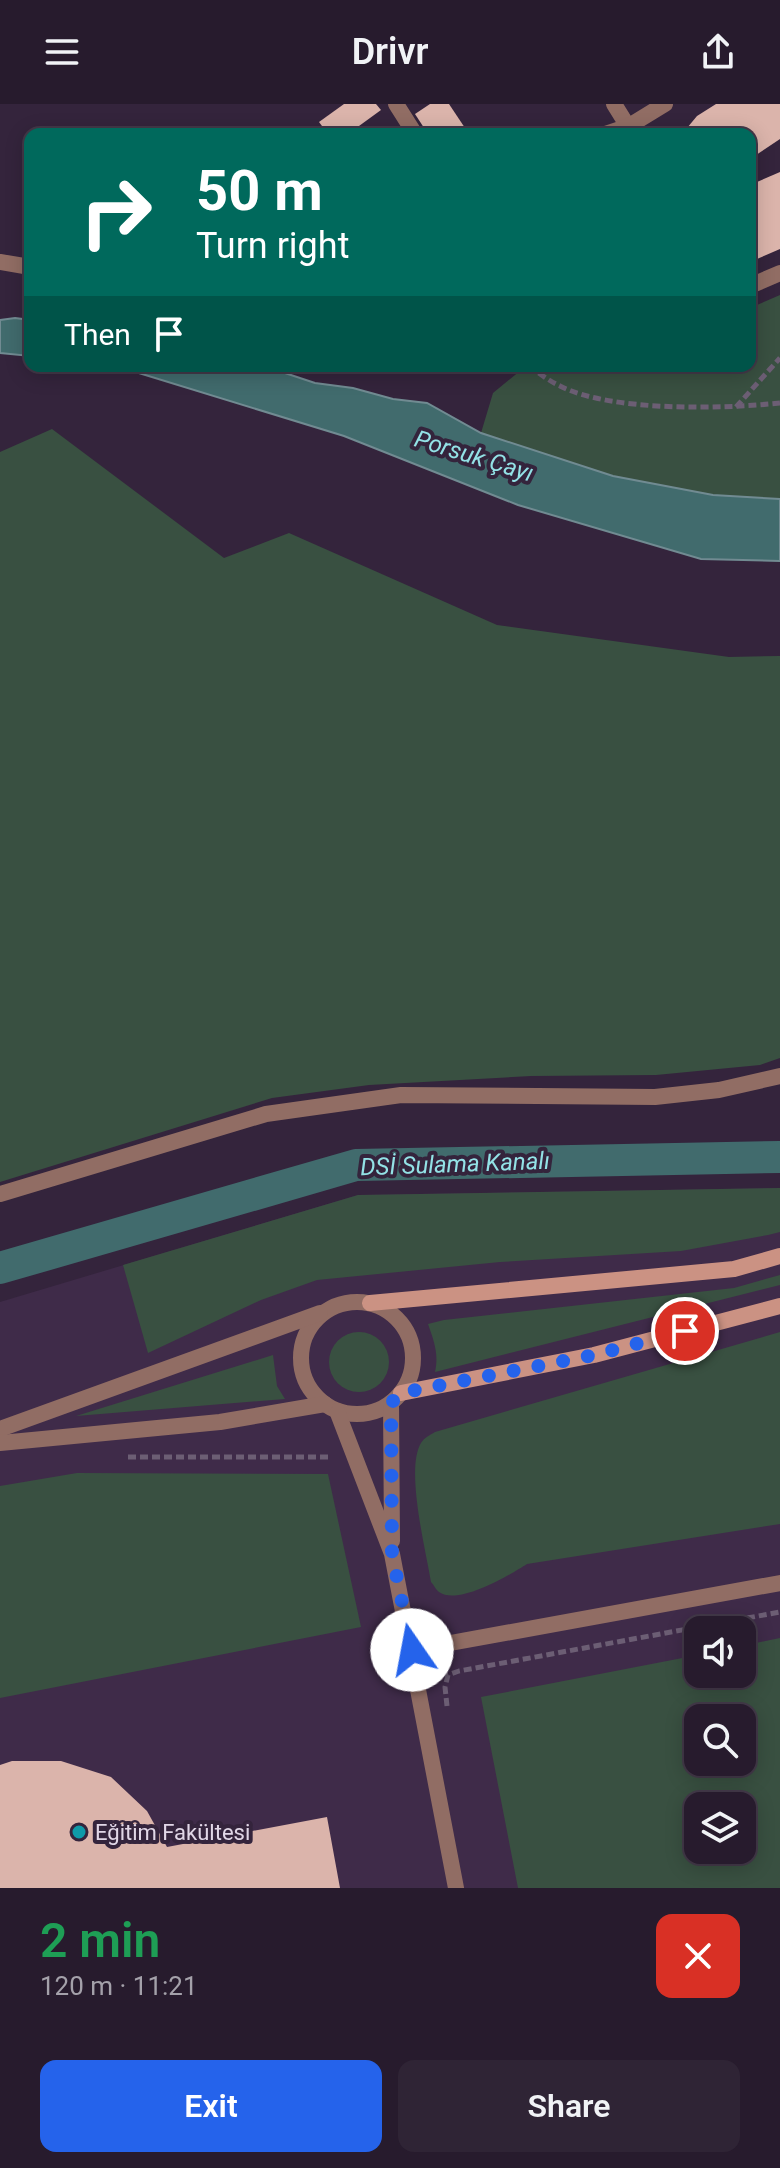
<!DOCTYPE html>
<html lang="en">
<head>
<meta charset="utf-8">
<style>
  body { margin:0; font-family:Roboto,sans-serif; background:#2f2435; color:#f1f3f6; height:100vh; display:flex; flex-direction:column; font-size:30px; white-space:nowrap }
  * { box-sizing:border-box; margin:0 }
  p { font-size:26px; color:#a4a1aa }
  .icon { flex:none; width:44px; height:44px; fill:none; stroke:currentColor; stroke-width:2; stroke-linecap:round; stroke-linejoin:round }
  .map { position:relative; height:1784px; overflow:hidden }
  .drawer { display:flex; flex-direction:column; background:#271b2d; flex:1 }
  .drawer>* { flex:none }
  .hud { position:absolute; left:24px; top:24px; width:732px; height:244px; border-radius:16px; box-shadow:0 4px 20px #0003,0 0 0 2px #433949; background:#00695c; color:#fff; overflow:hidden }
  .tools { position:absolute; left:684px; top:1512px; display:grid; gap:16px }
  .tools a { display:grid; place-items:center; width:72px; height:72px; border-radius:16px; background:#271b2d; box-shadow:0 4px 20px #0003,0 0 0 2px #433949; font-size:40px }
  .pin { position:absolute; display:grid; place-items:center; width:68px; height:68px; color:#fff; margin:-34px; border:4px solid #fff; border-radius:50%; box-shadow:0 2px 8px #0007 }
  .me { position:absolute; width:88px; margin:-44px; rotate:348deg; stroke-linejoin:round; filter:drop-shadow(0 0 6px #0008) }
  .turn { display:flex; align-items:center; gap:28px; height:168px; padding:0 40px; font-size:36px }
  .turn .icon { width:104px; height:104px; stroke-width:2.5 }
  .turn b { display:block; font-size:56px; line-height:68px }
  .then { display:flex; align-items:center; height:76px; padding:0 40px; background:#0003; gap:16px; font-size:30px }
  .round { display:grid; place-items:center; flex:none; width:84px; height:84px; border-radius:16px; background:#2f2435 }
  .headline { display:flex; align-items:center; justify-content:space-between; height:136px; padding:0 40px }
  h1 { font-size:48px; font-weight:600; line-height:60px; color:#1e9e55 }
  .action { display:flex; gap:16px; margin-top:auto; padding:16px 40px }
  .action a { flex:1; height:92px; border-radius:16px; background:#2563eb; color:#fff; font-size:32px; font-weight:600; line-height:92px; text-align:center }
  .action a+a { background:#2f2435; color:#f1f3f6 }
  header { display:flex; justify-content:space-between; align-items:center; height:104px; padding:0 40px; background:#271b2d; font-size:36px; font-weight:600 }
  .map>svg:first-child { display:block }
</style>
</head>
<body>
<header><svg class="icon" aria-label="menu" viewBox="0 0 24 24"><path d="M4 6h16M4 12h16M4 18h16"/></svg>Drivr<svg class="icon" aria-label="share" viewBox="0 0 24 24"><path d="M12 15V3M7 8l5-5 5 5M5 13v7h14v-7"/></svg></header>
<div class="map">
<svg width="780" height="1784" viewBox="0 0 780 1784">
  <rect width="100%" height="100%" fill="#34243c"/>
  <path fill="#3f2b49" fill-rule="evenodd" d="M780,1084V1784H0V1198L358,1091ZM698,1526H742V1570H698ZM698,1614H742V1658H698ZM698,1702H742V1746H698Z"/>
  <g fill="#395041" fill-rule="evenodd">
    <polygon points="780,191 780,395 713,391 613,372 481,329 493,289 526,262 750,262 750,204"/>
    <polygon points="52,325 224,454 289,429 497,521 729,553 780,552 780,954 760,961 656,971 531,972 369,981 272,994 0,1078 0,348"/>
    <polygon points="780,1084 780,1128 768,1131 681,1147 500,1158 317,1176 261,1196 148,1249 123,1161 358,1091"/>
    <path d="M780,1171V1181L435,1268C439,1250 434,1237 428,1220L444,1216L734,1184Z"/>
    <circle cx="359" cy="1258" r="30"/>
    <path d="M780,1228V1420L527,1460C510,1471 458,1502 439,1488C436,1486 434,1481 431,1478C426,1447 405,1365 421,1339C424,1334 430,1331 435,1328Z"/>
    <polygon points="273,1251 277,1282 285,1295 76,1312"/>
    <polygon points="77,1369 328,1370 361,1523 0,1594 0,1382"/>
    <path d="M780,1534V1784H518L481,1593L698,1551V1570H742V1542ZM698,1614H742V1658H698ZM698,1702H742V1746H698Z"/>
  </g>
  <g fill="#416b6d" stroke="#718b92" stroke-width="2">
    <polygon points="15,214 30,216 30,252 0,249 0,216"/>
    <polygon points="116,262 264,262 315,279 353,284 393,295 427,299 481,329 613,372 713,391 780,395 780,457 701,455 518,401 344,332"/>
  </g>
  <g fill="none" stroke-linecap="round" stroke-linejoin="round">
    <polyline stroke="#416b6d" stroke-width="32" points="0,1164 356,1061 780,1053"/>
  </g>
  <g fill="#dbb4ab">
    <polygon points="344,0 376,0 381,6 348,30 328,30 319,18"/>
    <polygon points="430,0 449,0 469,30 428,30 415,10"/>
    <polygon points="716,0 780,0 780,35 750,55 750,30 682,30 697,12"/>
    <polygon points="780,68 780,145 750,158 750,81"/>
    <polygon points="12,1657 61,1657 111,1673 147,1707 167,1743 327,1713 340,1784 0,1784 0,1661"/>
  </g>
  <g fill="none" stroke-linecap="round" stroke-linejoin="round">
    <g stroke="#6c5e74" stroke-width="5" stroke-dasharray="8 4" stroke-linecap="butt">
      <path d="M529,262C539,269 549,277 560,282C611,308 723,305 780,299"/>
      <polyline points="736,303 780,254"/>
      <polyline points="128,1353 330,1353"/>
      <polyline points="447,1602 445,1583 448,1571 459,1567 780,1508"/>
    </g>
    <g stroke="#916d64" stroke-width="16">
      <polyline points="396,0 415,30"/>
      <polyline points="614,0 632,29"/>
      <polyline points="605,30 629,22 665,0"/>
      <polyline points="0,158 30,163"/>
      <polyline points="750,182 780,169"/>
      <polyline points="0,1090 266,1010 401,991 655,993 719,986 780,972"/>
      <circle cx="357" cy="1254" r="56"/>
      <polyline points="391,1299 392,1437"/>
      <polyline points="337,1307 392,1450 456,1784"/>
      <polyline points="0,1325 320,1209"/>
      <polyline points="0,1339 220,1318 325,1300"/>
      <polyline points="412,1546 780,1479"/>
    </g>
    <g stroke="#cb9283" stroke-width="16">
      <polyline points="370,1199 734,1165 780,1152"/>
      <polyline points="401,1289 594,1251 780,1202"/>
    </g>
  </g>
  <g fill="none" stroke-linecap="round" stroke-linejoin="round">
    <polyline stroke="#2563eb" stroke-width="14" stroke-dasharray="0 25.2" points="412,1546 392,1450 391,1299 401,1289 594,1251 685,1227"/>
  </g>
  <circle fill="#0f9aa8" stroke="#34243c" stroke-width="3" cx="79" cy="1728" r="8"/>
  <g text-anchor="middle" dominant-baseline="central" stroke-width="8" stroke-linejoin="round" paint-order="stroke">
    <g font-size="22" fill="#e1d7e7" stroke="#34243c" text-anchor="start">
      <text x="95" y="1728">Eğitim Fakültesi</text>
    </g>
    <g font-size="24" font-style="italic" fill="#93e2e6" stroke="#34243c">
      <text transform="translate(474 352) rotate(17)">Porsuk Çayı</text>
      <text transform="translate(455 1060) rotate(-2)">DSİ Sulama Kanalı</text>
    </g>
  </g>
</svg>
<div class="tools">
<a><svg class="icon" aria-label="sound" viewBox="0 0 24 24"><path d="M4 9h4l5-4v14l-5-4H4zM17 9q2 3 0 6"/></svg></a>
<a><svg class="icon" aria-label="search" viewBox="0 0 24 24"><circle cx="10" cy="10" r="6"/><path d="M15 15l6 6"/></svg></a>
<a><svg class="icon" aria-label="layers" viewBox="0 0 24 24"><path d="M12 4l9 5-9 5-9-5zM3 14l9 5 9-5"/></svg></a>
</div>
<div class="pin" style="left:685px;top:1227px;background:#d93025"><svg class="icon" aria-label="arrive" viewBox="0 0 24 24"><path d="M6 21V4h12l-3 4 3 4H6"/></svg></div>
<svg class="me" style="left:412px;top:1546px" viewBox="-20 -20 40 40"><circle r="19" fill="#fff"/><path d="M0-13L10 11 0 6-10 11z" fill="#2563eb"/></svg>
<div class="hud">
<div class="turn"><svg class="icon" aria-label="right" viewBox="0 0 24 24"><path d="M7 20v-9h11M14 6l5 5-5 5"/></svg><div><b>50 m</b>Turn right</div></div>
<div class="then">Then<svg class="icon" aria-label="arrive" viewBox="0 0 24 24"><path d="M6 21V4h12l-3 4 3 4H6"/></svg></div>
</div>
</div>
<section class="drawer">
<div class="headline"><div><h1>2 min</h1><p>120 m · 11:21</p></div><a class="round" style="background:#d93025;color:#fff"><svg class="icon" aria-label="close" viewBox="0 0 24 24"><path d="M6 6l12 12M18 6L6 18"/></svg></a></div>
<div class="action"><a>Exit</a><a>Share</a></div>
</section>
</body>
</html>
